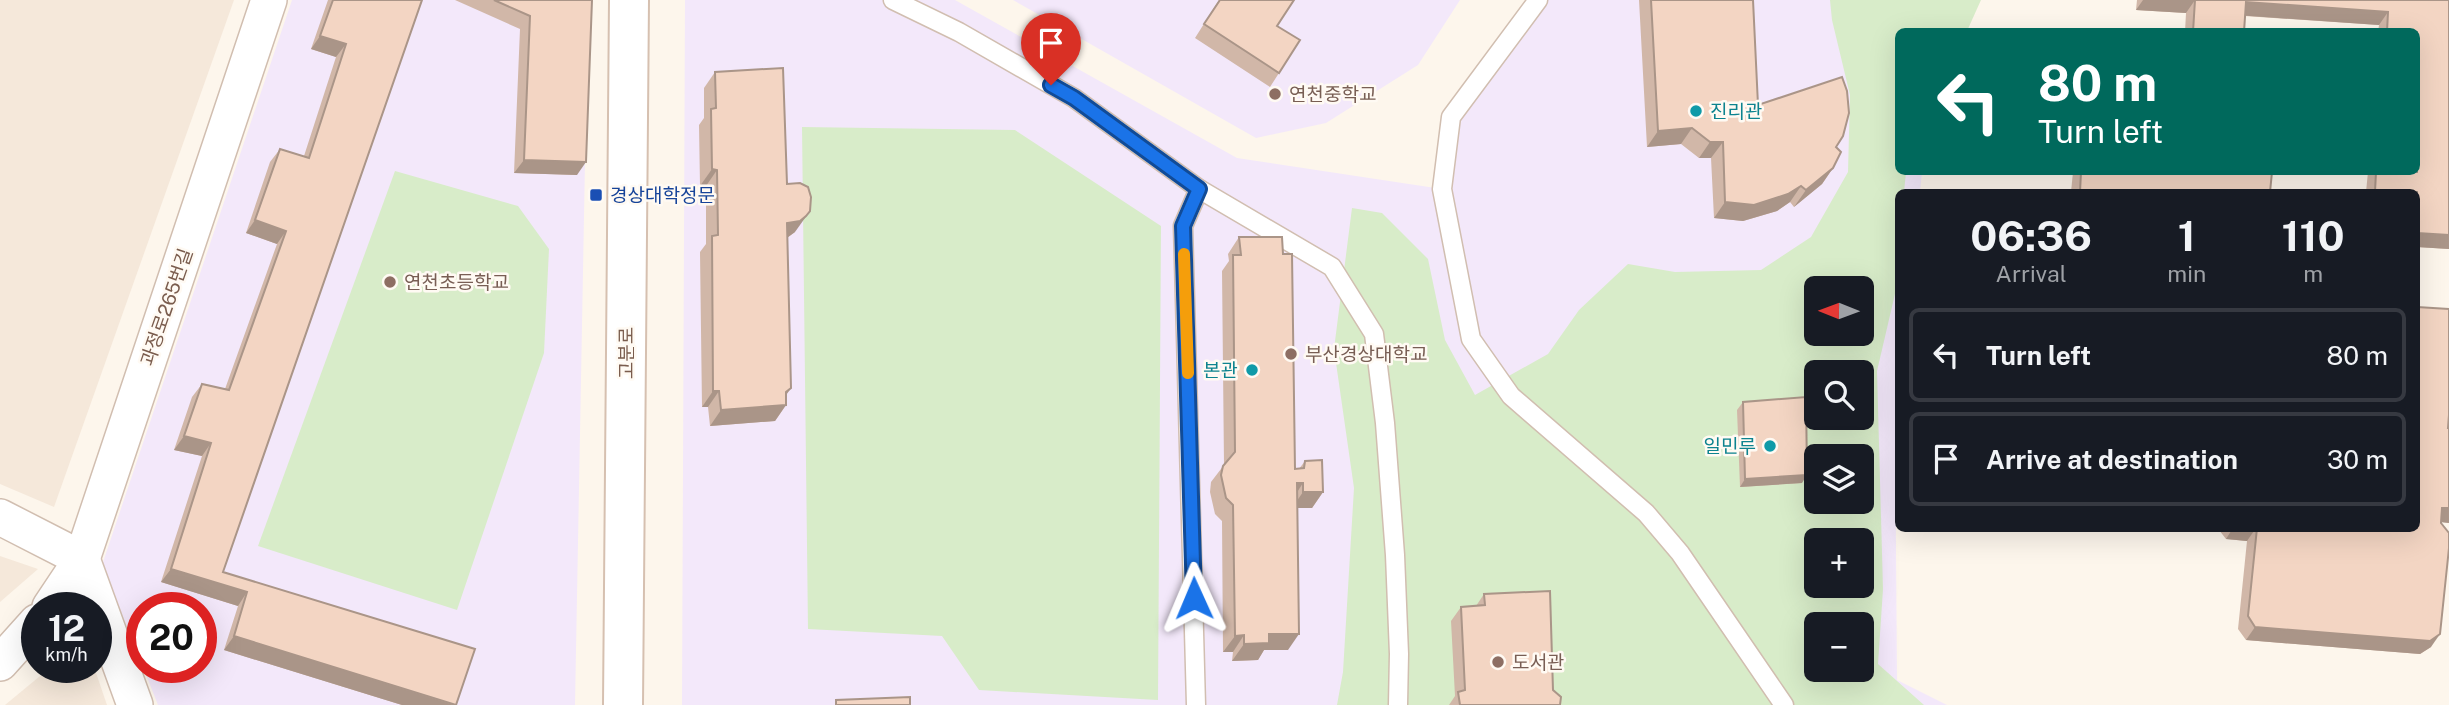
<!DOCTYPE html>
<html lang="en">
<head>
<meta charset="utf-8">
<style>
  body { margin:0; font-family:"Public Sans","Noto Sans KR",sans-serif; background:#242831; color:#f1f3f6; height:100vh; display:flex; flex-direction:column; font-size:26px; white-space:nowrap }
  * { box-sizing:border-box; margin:0 }
  p { font-size:23px; color:#9ea1a6 }
  .icon { flex:none; width:38px; height:38px; fill:none; stroke:currentColor; stroke-width:2; stroke-linecap:round; stroke-linejoin:round }
  .map { position:relative; flex:1; overflow:hidden }
  .details { position:absolute; left:1895px; top:189px; width:525px; height:343px; display:flex; flex-direction:column; background:#171b24; border-radius:10px; box-shadow:0 7px 28px #0002 }
  .details>* { flex:none }
  .top-card { position:absolute; left:1895px; top:28px; width:525px; height:147px; border-radius:10px; box-shadow:0 7px 28px #0002; background:#00695c; color:#fff; overflow:hidden }
  .needle { width:46px; rotate:271deg }
  .controls { position:absolute; left:1804px; top:276px; display:grid; gap:14px }
  .controls a { display:grid; place-items:center; width:70px; height:70px; border-radius:10px; background:#171b24; box-shadow:0 7px 28px #0002; font-size:35px }
  .speed { position:absolute; left:21px; top:592px; display:flex; gap:14px; font-size:35px; font-weight:700; text-align:center }
  .speed>* { display:grid; place-content:center; width:91px; height:91px; border-radius:50%; background:#171b24; box-shadow:0 7px 28px #0002; line-height:1 }
  .speed small { font-size:18px; font-weight:400 }
  .speed .limit { border:10px solid #d22; background:#fff; color:#111 }
  .pin { position:absolute; display:grid; place-items:center; width:60px; height:60px; color:#fff; margin:-72px -30px; border-radius:50% 50% 50% 0; rotate:-45deg; box-shadow:0 0 7px #0007 }
  .pin .icon { rotate:45deg }
  .me { position:absolute; width:77px; margin:-38px; rotate:359deg; stroke-linejoin:round; filter:drop-shadow(0 0 5px #0008) }
  .turn { display:flex; align-items:center; gap:24px; height:147px; padding:0 28px; font-size:32px }
  .turn .icon { width:91px; height:91px; stroke-width:2.5 }
  .turn b { display:block; font-size:49px; line-height:60px }
  .eta { display:flex; justify-content:space-evenly; align-items:center; height:119px; text-align:center }
  .eta b { font-size:42px; font-weight:700; line-height:49px }
  ul { padding:0; list-style:none }
  li { display:flex; align-items:center; gap:21px; height:94px; margin:0 14px 10px; padding:0 14px; border:4px solid #363941; border-radius:10px }
  li div { flex:1 }
  li b { display:block; font-size:26px }
  li em { font-style:normal }
  .map>svg:first-child { display:block }
</style>
</head>
<body>
<div class="map">
<svg width="2449" height="705" viewBox="0 0 2449 705">
  <rect width="100%" height="100%" fill="#fdf6ec"/>
  <g fill="#f5e8da">
    <polygon points="0,0 234,0 54,507 0,484"/>
    <polygon points="0,556 38,569 0,602"/>
    <polygon points="51,667 94,667 107,705 5,705"/>
  </g>
  <g fill="#f3e8fa" fill-rule="evenodd">
    <polygon points="292,0 588,0 575,705 158,705 143,667 201,667 201,607 142,607 142,664 102,565"/>
    <path d="M685,0H955L1237,158L1442,189L1451,117L1538,0H1942L1899,32V172H1922L1920,192H1899V380L1895,417L1897,680L1947,705H682ZM1816,289H1862V334H1816ZM1816,373H1862V418H1816ZM1816,457H1862V502H1816ZM1816,541H1862V586H1816ZM1816,625H1862V670H1816Z"/>
    <polygon points="1013,0 1460,0 1418,65 1326,123 1256,138"/>
  </g>
  <g fill="#d8ecc9" fill-rule="evenodd">
    <path d="M1830,0H1981L1967,31L1899,32V172H1906L1904,192H1899L1898,281L1877,371L1883,589L1878,664L1924,705H1337L1343,672L1354,488L1334,349L1352,208L1382,213L1428,259L1445,340L1475,395L1548,354L1579,310L1628,264L1675,272L1761,270L1811,237L1848,172L1850,95L1832,20ZM1816,289H1862V334H1816ZM1816,373H1862V418H1816ZM1816,457H1862V502H1816ZM1816,541H1862V586H1816ZM1816,625H1862V670H1816Z"/>
    <polygon points="802,127 1015,130 1161,226 1158,700 979,690 942,636 808,629"/>
    <polygon points="395,171 518,206 549,249 544,353 457,610 258,546"/>
  </g>
  <g fill="none" stroke-linecap="round" stroke-linejoin="round">
    <g stroke="#d1beb0" stroke-width="21">
      <g id="service">
        <polyline points="893,0 959,32 1074,98 1199,189 1183,226 1196,705"/>
        <polyline points="1538,0 1451,117 1442,189 1471,339 1511,396 1646,513 1680,553 1784,705"/>
        <polyline points="1199,189 1332,267 1374,334 1385,423 1395,555 1399,654 1398,705"/>
      </g>
    </g>
    <g stroke="#d1beb0" stroke-width="38">
      <g id="minor">
        <polyline points="0,517 82,559 135,705"/>
        <polyline points="50,607 82,559 269,0"/>
        <polyline points="0,663 37,622"/>
      </g>
    </g>
    <g stroke="#d6c0b0" stroke-width="42">
      <polyline id="secondary" points="623,705 629,0"/>
    </g>
    <use href="#service" stroke="#fff" stroke-width="18"/>
    <use href="#minor" stroke="#fff" stroke-width="35"/>
    <use href="#secondary" stroke="#fff" stroke-width="38"/>
  </g>
  <g fill="#d1b7a8">
    <polygon points="328,0 422,0 223,572 456,705 402,705 224,650 238,606 161,582 202,456 174,450 192,397 202,384 225,389 277,244 246,233 270,162 280,149 304,156 336,57 311,49"/>
    <polygon points="455,0 592,0 577,175 514,173 520,29"/>
    <polygon points="1219,0 1294,0 1277,26 1279,73 1270,87 1195,38"/>
    <polygon points="1639,0 1753,0 1758,105 1836,147 1833,168 1822,184 1794,207 1790,202 1777,211 1743,221 1714,218 1711,158 1699,158 1681,144 1647,147"/>
    <polygon points="2137,0 2449,0 2449,249 2417,247 2417,192 2366,192 2368,172 2417,172 2417,32 2378,32 2379,25 2245,16 2244,32 2185,32 2186,13 2136,10"/>
    <polygon points="715,72 787,184 795,232 787,238 786,405 775,421 710,426 708,407 702,407 700,252 706,244 706,186 700,186 699,125 704,118 704,88"/>
    <polygon points="2073,172 2272,172 2270,192 2071,192"/>
    <polygon points="1239,237 1295,469 1299,469 1305,461 1323,492 1312,508 1298,508 1288,650 1264,650 1258,660 1232,661 1233,652 1223,652 1222,521 1215,514 1210,492 1211,482 1224,465 1222,271 1229,261 1228,254"/>
    <polygon points="2449,309 2449,422 2448,428 2449,428 2449,523 2441,522 2431,647 2420,654 2246,640 2238,629 2247,541 2226,539 2219,530 2219,528 2417,528"/>
    <polygon points="1743,402 1802,483 1740,487 1737,410"/>
    <polygon points="1484,594 1553,690 1560,705 1449,705 1455,696 1451,621 1461,607 1476,606"/>
  </g>
  <g fill="#aa9588">
    <polygon points="2143,0 2195,0 2186,13 2136,10"/>
    <polygon points="2246,2 2388,12 2379,25 2236,15"/>
    <polygon points="320,36 346,44 336,57 311,49"/>
    <polygon points="1692,128 1681,144 1647,147 1658,131"/>
    <polygon points="1710,142 1723,142 1711,158 1699,158"/>
    <polygon points="524,160 586,162 577,175 514,173"/>
    <polygon points="1833,168 1822,184 1794,207 1806,190"/>
    <polygon points="712,169 717,170 706,186 700,186"/>
    <polygon points="1801,186 1790,202 1777,211 1743,221 1714,218 1725,202"/>
    <polygon points="810,211 795,232 788,237 776,239 787,223"/>
    <polygon points="255,220 286,231 277,244 246,233"/>
    <polygon points="2417,233 2449,235 2449,249 2417,247"/>
    <polygon points="791,388 780,404 786,405 775,421 710,426 721,410 786,392"/>
    <polygon points="713,391 719,391 708,407 702,407"/>
    <polygon points="184,436 211,443 202,456 174,450"/>
    <polygon points="1807,475 1802,483 1740,487 1745,479"/>
    <polygon points="1297,483 1303,483 1292,500"/>
    <polygon points="1303,492 1323,492 1312,508 1292,508"/>
    <polygon points="2442,508 2449,508 2449,523 2432,521"/>
    <polygon points="2233,528 2256,528 2247,541 2226,539"/>
    <polygon points="171,569 247,592 238,606 161,582"/>
    <polygon points="2255,627 2440,634 2431,647 2420,654 2246,640"/>
    <polygon points="1269,634 1299,634 1288,650 1264,650 1258,660 1232,661 1244,644"/>
    <polygon points="1244,635 1233,652 1223,652 1235,636"/>
    <polygon points="234,636 454,705 402,705 224,650"/>
  </g>
  <g fill="#f3d5c3" stroke="#aa9588" stroke-width="2">
    <polygon points="333,0 422,0 223,572 475,649 456,705 234,636 247,592 171,569 211,443 184,436 202,384 229,390 286,231 255,220 280,149 309,158 346,44 320,36"/>
    <polygon points="494,0 592,0 586,162 524,160 530,16"/>
    <polygon points="1220,0 1294,0 1277,26 1300,40 1279,73 1204,24"/>
    <polygon points="1651,0 1753,0 1758,105 1842,77 1847,91 1849,113 1843,136 1836,147 1841,152 1833,168 1806,190 1801,186 1788,194 1754,205 1725,202 1723,142 1710,142 1692,128 1658,131"/>
    <polygon points="2194,0 2449,0 2449,235 2417,233 2417,192 2375,192 2376,172 2417,172 2417,32 2387,32 2388,12 2246,2 2244,32 2193,32 2195,0"/>
    <polygon points="783,68 787,184 800,183 808,187 811,197 810,211 806,216 800,221 787,223 791,388 786,392 786,405 721,410 719,391 713,391 712,236 718,235 717,170 712,169 711,109 716,108 715,72"/>
    <polygon points="2081,172 2272,172 2270,192 2080,192"/>
    <polygon points="1239,237 1282,237 1283,254 1292,254 1295,469 1304,468 1305,461 1322,460 1323,492 1303,492 1303,483 1297,483 1299,634 1269,634 1269,643 1244,644 1244,635 1235,636 1233,505 1226,498 1221,475 1223,466 1235,452 1233,255 1241,255"/>
    <polygon points="2417,307 2449,309 2449,415 2448,428 2449,428 2449,508 2442,508 2441,523 2449,533 2449,548 2440,634 2430,641 2255,627 2248,616 2257,528 2417,528"/>
    <polygon points="1806,397 1807,475 1745,479 1743,402"/>
    <polygon points="1550,591 1553,690 1561,697 1560,705 1460,705 1458,692 1465,690 1461,607 1485,605 1484,594"/>
    <polygon points="910,697 910,705 836,705 836,700"/>
  </g>
  <g fill="none" stroke-linecap="round" stroke-linejoin="round">
    <g stroke="#114b97" stroke-width="18">
      <polyline id="route" points="1051,85 1074,98 1199,189 1183,226 1194,598"/>
    </g>
    <use href="#route" stroke="#1a73e8" stroke-width="12"/>
    <polyline stroke="#f59e0b" stroke-width="12" points="1184,254 1188,373"/>
  </g>
  <g fill="#8d6e63" stroke="#fffaf3" stroke-width="2.5">
    <circle cx="1275" cy="94" r="7"/>
    <circle cx="390" cy="282" r="7"/>
    <circle cx="1291" cy="354" r="7"/>
    <circle cx="1498" cy="662" r="7"/>
  </g>
  <g fill="#0f9aa8" stroke="#fffaf3" stroke-width="2.5">
    <circle cx="1696" cy="111" r="7"/>
    <circle cx="1252" cy="370" r="7"/>
    <circle cx="1770" cy="446" r="7"/>
  </g>
  <rect fill="#1a4fb4" stroke="#fffaf3" stroke-width="2.5" x="589" y="188" width="14" height="14" rx="3.5"/>
  <g text-anchor="middle" dominant-baseline="central" stroke-width="5" stroke-linejoin="round" paint-order="stroke">
    <g font-size="19" fill="#785e54" stroke="#fffaf3" text-anchor="start">
      <text x="1289" y="94">연천중학교</text>
      <text x="404" y="282">연천초등학교</text>
      <text x="1305" y="354">부산경상대학교</text>
      <text x="1512" y="662">도서관</text>
    </g>
    <g font-size="19" fill="#0d838f" stroke="#fffaf3" text-anchor="end">
      <text x="1710" y="111" text-anchor="start">진리관</text>
      <text x="1238" y="370">본관</text>
      <text x="1756" y="446">일민루</text>
    </g>
    <g font-size="19" fill="#164399" stroke="#fffaf3" text-anchor="start">
      <text x="610" y="195">경상대학정문</text>
    </g>
    <g font-size="19" fill="#7a5c4d" stroke="#fffaf3">
      <text transform="translate(166 307) rotate(-71)">과정로265번길</text>
      <text transform="translate(626 353) rotate(-90)">고분로</text>
    </g>
  </g>
</svg>
<div class="controls">
<a><svg class="needle" viewBox="-14 -14 28 28"><path d="M0-13l5 13h-10z" fill="#e53935"/><path d="M0 13l5-13h-10z" fill="#9ea1a6"/></svg></a>
<a><svg class="icon" aria-label="search" viewBox="0 0 24 24"><circle cx="10" cy="10" r="6"/><path d="M15 15l6 6"/></svg></a>
<a><svg class="icon" aria-label="layers" viewBox="0 0 24 24"><path d="M12 4l9 5-9 5-9-5zM3 14l9 5 9-5"/></svg></a>
<a>+</a>
<a>−</a>
</div>
<div class="speed"><div>12<small>km/h</small></div><div class="limit">20</div></div>
<div class="pin" style="left:1051px;top:85px;background:#d93025"><svg class="icon" aria-label="arrive" viewBox="0 0 24 24"><path d="M6 21V4h12l-3 4 3 4H6"/></svg></div>
<svg class="me" style="left:1194px;top:598px" viewBox="-20 -20 40 40"><path d="M0-17L14 15 0 8-14 15z" fill="#1a73e8" stroke="#fff" stroke-width="4"/></svg>
<div class="top-card">
<div class="turn"><svg class="icon" aria-label="left" viewBox="0 0 24 24"><path d="M17 20v-9H6M10 6l-5 5 5 5"/></svg><div><b>80 m</b>Turn left</div></div>
</div>
<section class="details">
<div class="eta">
<div><b>06:36</b><p>Arrival</p></div>
<div><b>1</b><p>min</p></div>
<div><b>110</b><p>m</p></div>
</div>
<ul>
<li><svg class="icon" aria-label="left" viewBox="0 0 24 24"><path d="M17 20v-9H6M10 6l-5 5 5 5"/></svg><div><b>Turn left</b></div><em>80 m</em></li>
<li><svg class="icon" aria-label="arrive" viewBox="0 0 24 24"><path d="M6 21V4h12l-3 4 3 4H6"/></svg><div><b>Arrive at destination</b></div><em>30 m</em></li>
</ul>
</section>
</div>
</body>
</html>
